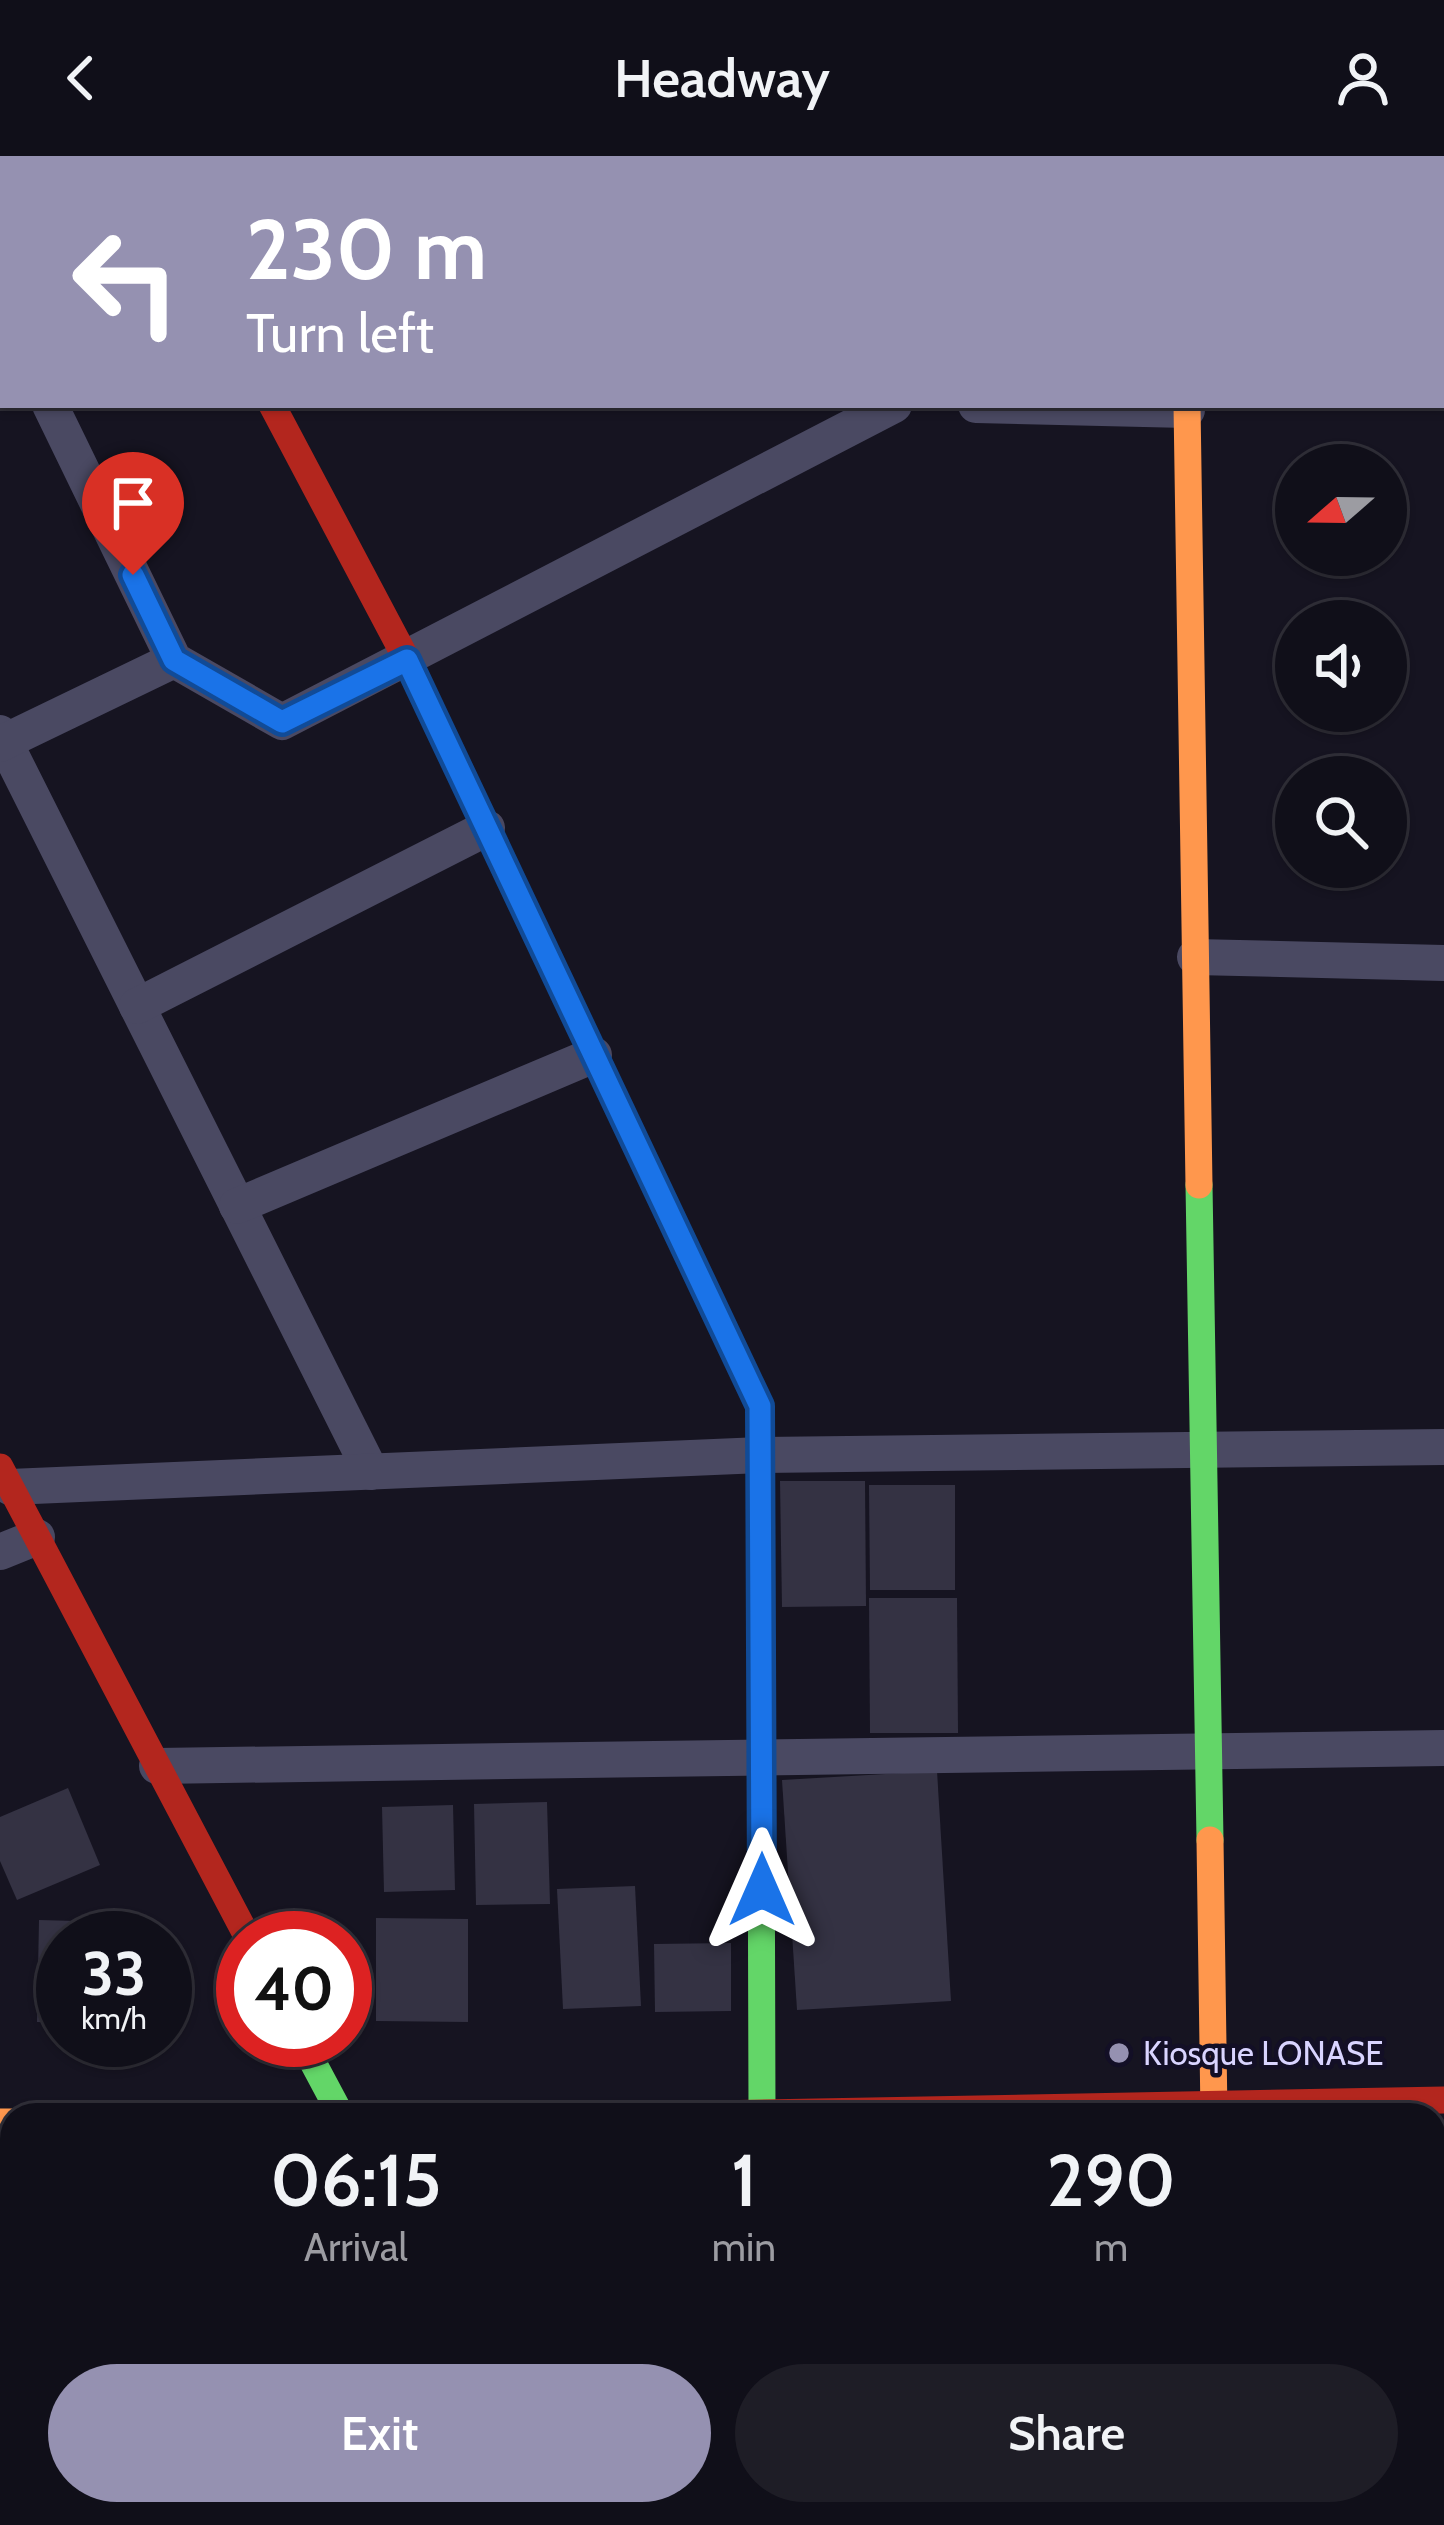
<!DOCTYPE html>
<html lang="en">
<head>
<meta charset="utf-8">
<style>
  body { margin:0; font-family:Cabin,sans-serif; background:#1e1d26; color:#f1f3f6; height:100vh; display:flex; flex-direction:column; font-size:45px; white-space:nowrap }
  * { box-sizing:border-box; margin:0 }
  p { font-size:39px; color:#9c9ca2 }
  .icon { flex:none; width:66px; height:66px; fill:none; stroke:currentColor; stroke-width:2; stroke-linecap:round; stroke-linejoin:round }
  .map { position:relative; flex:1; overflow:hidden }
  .drawer { position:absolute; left:0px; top:1947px; width:1446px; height:423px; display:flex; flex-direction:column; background:#100f19; border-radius:36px 36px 0 0; box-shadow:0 3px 9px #0004,0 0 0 3px #302f38 }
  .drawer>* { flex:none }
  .guide { position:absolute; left:0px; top:0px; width:1446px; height:252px; box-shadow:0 3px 9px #0004,0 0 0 3px #302f38; background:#9591b1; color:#fff; overflow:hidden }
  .needle { width:78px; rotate:250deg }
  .buttons { position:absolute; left:1275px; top:288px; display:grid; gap:24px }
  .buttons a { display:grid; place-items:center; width:132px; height:132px; border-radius:50%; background:#100f19; box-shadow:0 3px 9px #0004,0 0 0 3px #302f38; font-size:60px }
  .speed { position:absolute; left:36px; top:1755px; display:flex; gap:24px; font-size:60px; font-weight:700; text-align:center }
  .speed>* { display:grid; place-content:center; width:156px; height:156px; border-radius:50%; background:#100f19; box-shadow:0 3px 9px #0004,0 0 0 3px #302f38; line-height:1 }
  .speed small { font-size:30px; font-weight:400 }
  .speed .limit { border:18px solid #d22; background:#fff; color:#111 }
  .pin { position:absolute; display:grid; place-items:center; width:102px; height:102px; color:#fff; margin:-123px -51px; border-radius:50% 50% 50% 0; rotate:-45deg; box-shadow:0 0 12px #0007 }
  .pin .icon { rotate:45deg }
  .me { position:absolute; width:132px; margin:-66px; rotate:0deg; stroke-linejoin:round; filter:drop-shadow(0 0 9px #0008) }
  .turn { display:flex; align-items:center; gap:42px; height:252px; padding:0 48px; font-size:54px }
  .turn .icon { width:156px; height:156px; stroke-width:2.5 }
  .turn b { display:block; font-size:84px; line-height:102px }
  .eta { display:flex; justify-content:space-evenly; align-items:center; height:204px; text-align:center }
  .eta b { font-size:72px; font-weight:600; line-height:84px }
  .action { display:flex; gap:24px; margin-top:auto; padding:24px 48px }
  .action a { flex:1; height:138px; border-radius:72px; background:#9591b1; color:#fff; font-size:48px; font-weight:600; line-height:138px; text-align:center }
  .action a+a { background:#1e1d26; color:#f1f3f6 }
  header { display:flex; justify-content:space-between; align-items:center; height:156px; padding:0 48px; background:#100f19; font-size:54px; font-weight:600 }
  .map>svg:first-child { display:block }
</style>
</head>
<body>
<header><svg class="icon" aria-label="back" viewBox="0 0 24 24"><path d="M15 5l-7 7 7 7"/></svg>Headway<svg class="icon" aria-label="person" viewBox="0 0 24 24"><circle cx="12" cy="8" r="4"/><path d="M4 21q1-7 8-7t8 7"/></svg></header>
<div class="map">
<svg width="1444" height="2369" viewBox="0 0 1444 2369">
  <rect width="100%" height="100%" fill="#161421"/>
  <g fill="#343243">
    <polygon points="780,1325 865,1325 866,1450 782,1451"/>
    <polygon points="869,1329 955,1329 955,1434 870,1434"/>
    <polygon points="869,1442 957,1442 958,1577 870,1577"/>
    <polygon points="937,1615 951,1845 797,1854 782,1624"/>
    <polygon points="68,1632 100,1709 17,1744 0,1705 0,1661"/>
    <polygon points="547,1646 550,1748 476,1749 474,1648"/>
    <polygon points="453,1649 455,1734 384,1736 382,1651"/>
    <polygon points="635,1730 641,1850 563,1853 557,1733"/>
    <polygon points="376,1762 468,1763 468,1866 376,1865"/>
    <polygon points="39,1764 114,1766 114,1782 63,1782 63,1867 37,1866"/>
    <polygon points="731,1787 731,1855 655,1856 654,1788"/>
    <polygon points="12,2209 12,2301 0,2302 0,2210"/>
    <polygon points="0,2329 12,2329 12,2358 53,2358 53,2369 0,2369"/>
  </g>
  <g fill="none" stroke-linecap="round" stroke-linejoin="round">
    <g stroke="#4a4962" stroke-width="36">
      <polyline points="141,0 143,3"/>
      <polyline points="446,0 448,3"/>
      <polyline points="772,0 774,3"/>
      <polyline points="1183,0 1183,3"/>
      <polyline points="716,3 722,0"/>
      <polyline points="1443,119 1444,119"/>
      <polyline points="0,146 3,152"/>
      <polyline points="50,249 174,504 282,566 894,249"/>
      <polyline points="976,249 1187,254"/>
      <polyline points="0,577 371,1316"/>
      <polyline points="0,588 174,504"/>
      <polyline points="1195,801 1444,807"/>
      <polyline points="137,850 487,672"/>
      <polyline points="237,1050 594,899"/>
      <polyline points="10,1331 761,1299 1444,1291"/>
      <polyline points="0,1396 37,1381"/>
      <polyline points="157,1610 1444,1592"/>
      <polyline points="608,2358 608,2369"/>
      <polyline points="898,2358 899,2369"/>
      <polyline points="96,2369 96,2358"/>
    </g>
    <g stroke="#63d668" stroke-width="27">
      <polyline points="1199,1029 1210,1684"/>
      <polyline points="761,1613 762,1955"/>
      <polyline points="301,1884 341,1959"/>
    </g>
    <g stroke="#ff974d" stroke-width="27">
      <polyline points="1187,249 1199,1029"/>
      <polyline points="566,841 760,1250 761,1613"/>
      <polyline points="1210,1684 1214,1959"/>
      <polyline points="0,1966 12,1966"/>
    </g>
    <g stroke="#b3261e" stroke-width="27">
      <polyline points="272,249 407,504 566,841"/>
      <polyline points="0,1311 248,1782"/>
      <polyline points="663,1959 1444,1944"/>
      <polyline points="1221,2358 1221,2369"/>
    </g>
  </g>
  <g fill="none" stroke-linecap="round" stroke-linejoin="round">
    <g stroke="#114b97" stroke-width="30">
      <polyline id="route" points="133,419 174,504 282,566 407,504 760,1250 762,1734"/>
    </g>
    <use href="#route" stroke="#1a73e8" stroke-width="21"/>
  </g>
  <circle fill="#9591b1" stroke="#130f26" stroke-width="4.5" cx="1119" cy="1897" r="12"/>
  <g text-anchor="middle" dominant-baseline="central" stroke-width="9" stroke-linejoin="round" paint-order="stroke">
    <g font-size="33" fill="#d9d4ff" stroke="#130f26" text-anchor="start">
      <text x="1143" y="1897">Kiosque LONASE</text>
    </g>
  </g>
</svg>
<div class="buttons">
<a><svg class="needle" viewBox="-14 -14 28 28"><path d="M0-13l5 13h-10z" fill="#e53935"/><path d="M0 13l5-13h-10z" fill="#9c9ca2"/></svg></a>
<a><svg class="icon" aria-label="sound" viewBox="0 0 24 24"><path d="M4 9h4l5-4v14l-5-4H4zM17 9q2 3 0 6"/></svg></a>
<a><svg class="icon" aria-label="search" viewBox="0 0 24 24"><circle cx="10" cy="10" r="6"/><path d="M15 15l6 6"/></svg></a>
</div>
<div class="speed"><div>33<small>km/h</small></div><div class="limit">40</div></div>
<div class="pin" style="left:133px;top:419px;background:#d93025"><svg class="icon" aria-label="arrive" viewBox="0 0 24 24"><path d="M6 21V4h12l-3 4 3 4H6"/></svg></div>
<svg class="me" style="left:762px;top:1734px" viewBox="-20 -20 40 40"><path d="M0-17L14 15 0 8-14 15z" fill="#1a73e8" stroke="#fff" stroke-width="4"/></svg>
<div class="guide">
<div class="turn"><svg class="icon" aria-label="left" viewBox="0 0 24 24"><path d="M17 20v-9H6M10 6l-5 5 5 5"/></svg><div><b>230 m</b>Turn left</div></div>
</div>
<section class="drawer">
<div class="eta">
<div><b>06:15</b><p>Arrival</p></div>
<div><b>1</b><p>min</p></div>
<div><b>290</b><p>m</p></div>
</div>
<div class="action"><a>Exit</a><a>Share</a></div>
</section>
</div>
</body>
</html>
